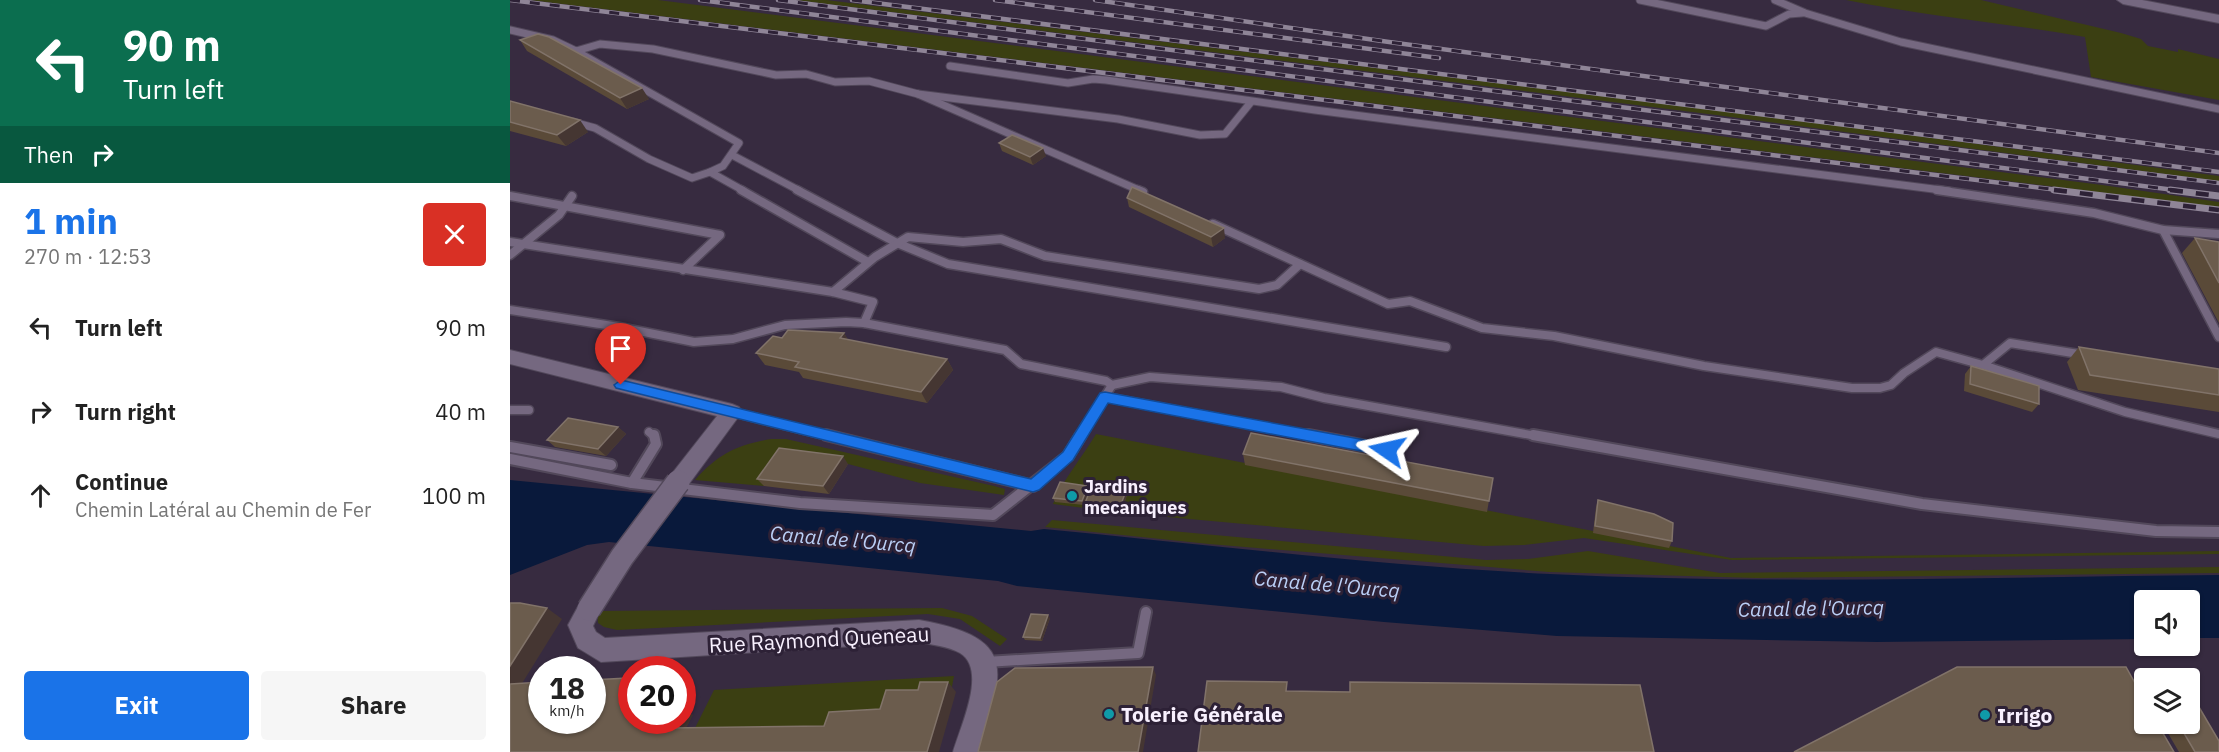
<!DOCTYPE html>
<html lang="en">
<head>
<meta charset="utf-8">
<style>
  body { margin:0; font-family:"IBM Plex Sans",sans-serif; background:#f6f6f6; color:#222; height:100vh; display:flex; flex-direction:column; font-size:22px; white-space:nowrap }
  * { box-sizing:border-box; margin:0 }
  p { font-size:20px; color:#767676 }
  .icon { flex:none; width:33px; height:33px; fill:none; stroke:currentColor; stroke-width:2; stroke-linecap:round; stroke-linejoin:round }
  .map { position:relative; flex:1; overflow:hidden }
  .side { display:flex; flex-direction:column; background:#fff; width:510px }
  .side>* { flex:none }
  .top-card { background:#0b6e4f; color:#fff; overflow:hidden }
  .controls { position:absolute; left:1624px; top:590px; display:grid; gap:12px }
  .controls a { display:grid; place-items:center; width:66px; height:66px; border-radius:6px; background:#fff; box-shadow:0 2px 4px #0004; font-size:30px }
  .speed { position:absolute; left:18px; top:656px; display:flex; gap:12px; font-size:30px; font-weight:700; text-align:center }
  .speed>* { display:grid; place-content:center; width:78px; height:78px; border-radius:50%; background:#fff; box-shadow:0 2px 4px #0004; line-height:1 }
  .speed small { font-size:15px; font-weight:400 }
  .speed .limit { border:9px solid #d22; background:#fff; color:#111 }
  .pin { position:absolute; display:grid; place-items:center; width:51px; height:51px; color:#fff; margin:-62px -26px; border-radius:50% 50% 50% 0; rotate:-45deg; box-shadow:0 0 6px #0007 }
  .pin .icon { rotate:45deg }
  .me { position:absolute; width:66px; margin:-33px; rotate:281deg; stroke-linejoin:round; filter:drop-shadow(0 0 4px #0008) }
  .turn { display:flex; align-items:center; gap:21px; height:126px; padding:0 24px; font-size:27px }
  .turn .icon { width:78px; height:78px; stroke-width:2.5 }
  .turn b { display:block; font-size:42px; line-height:51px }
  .then { display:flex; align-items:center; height:57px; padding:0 24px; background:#0003; gap:12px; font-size:22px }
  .round { display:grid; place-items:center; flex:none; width:63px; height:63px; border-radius:6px; background:#f6f6f6 }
  .headline { display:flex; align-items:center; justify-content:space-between; height:102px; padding:0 24px }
  h1 { font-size:36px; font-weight:700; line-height:45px; color:#1a73e8 }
  .action { display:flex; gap:12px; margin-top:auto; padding:12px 24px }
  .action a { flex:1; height:69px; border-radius:6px; background:#1a73e8; color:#fff; font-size:24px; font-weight:700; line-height:69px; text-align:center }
  .action a+a { background:#f6f6f6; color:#222 }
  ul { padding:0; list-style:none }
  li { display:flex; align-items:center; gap:18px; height:84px; padding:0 24px }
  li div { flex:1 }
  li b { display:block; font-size:22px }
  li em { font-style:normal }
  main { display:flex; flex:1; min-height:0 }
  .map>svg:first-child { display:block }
</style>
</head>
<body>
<main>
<section class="side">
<div class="top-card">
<div class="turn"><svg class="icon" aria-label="left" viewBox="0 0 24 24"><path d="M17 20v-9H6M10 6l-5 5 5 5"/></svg><div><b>90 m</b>Turn left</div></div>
<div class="then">Then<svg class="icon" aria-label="right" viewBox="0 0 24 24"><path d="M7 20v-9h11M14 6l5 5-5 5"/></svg></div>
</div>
<div class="headline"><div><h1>1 min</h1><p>270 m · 12:53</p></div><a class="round" style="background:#d93025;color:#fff"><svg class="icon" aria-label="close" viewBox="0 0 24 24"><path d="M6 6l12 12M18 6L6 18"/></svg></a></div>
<ul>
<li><svg class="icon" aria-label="left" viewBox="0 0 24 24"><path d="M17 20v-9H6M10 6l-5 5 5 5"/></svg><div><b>Turn left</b></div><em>90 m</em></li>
<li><svg class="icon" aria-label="right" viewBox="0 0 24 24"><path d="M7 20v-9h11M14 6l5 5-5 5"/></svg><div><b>Turn right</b></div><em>40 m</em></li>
<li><svg class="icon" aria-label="ahead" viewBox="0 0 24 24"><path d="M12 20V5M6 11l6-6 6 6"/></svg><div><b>Continue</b><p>Chemin Latéral au Chemin de Fer</p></div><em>100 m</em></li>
</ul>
<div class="action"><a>Exit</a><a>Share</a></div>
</section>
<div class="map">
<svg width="1709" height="752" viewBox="0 0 1709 752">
  <rect width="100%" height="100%" fill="#372b40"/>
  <g fill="#3b3f12">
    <polygon points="20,0 148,0 1592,185 1709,202 1709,207"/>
    <polygon points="286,0 316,0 1286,120 1709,176 1709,181 1206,115"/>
    <path d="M1336,0H1471L1611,33L1631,39L1638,46L1668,52V49L1709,59V100L1581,77L1575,37C1495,23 1415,16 1336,0Z"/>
    <path d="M586,434L1221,558L1709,551V554L1222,560L1074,538L1014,545L974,546L613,513L543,504C553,479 572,458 586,434Z"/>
    <path d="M261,439H276L484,486L495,489L494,495L410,483L338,464L275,456L254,486L185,480C208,454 227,445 261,439Z"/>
    <polygon points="542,520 976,560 1018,559 1078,551 1210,573 1709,567 1709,573 1246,578 1039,572 699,544 535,527"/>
    <polygon points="432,608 462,616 497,639 490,646 450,619 418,614 107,630 94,627 88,623 87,611"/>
    <polygon points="444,676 441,692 378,723 325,735 180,738 204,690"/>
  </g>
  <path fill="#09193b" d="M0,480L521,531L534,529C702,545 871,566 1040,574C1263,585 1486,577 1709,575V638H1680V600H1635V639L1367,642L1047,636L874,622L507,586L488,581L99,542L77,545L0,575Z"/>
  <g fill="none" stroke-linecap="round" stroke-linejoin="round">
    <g stroke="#52485a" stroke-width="9">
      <g id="service-far2">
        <polyline points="1130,0 1256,26 1279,14 1292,13"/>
        <polyline points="1265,0 1295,13 1391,42 1709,109"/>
        <polyline points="0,30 43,40 66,51 90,44 143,49 266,75 296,74 325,82 359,81 408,94 608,119 690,135 715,134 741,102"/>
        <polyline points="66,51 229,143 213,166 200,172 234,191"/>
        <polyline points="440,66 558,83 583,79 596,80 805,110 1439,191"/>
        <polyline points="408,94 631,191"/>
        <polyline points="63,122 85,128 139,159 182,178 200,172"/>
        <polyline points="222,155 290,191"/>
      </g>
    </g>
    <g stroke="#52485a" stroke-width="11">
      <g id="service-far1">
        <polyline points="231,190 358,262"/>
        <polyline points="287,190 387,243 438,264 936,347"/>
        <polyline points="628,190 633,192"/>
        <polyline points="1427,190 1584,213 1653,230 1709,337"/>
        <polyline points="0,196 210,235 173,270"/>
        <polyline points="703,224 878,304 900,301 972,328 1044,336 1194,366 1342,388 1370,388 1381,385 1394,373 1426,352 1473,365"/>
        <polyline points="1653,230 1709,234"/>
        <polyline points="0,242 323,292 363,302 354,323"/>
        <polyline points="0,255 49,215 62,196"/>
        <polyline points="323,292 365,257 398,237 453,242 491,239 535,256 749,289 767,285 790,264"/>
        <polyline points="0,310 109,327 184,342 223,339 275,325 336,322 354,323 495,350 511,364 596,381 602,385 640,377 771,387 814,398 1032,437"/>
        <polyline points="1575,355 1500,343 1473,365 1615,412 1709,434"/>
        <polyline points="595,397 806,437"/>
        <polyline points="0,410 19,410"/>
        <polyline points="222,412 322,437"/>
        <polyline points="139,432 145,437"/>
        <polyline points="570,437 602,385"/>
      </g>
    </g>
    <g stroke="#52485a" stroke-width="14">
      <g id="service">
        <polyline points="316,435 523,486"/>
        <polyline points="798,435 877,450"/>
        <polyline points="1023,435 1412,504 1646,531 1709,532"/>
        <polyline points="0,447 101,465"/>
        <polyline points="0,459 122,483 290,503 483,515 558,456 571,435"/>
        <polyline points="122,483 146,444 144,435"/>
        <polyline points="476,662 628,653 636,612"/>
      </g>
    </g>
    <g stroke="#52485a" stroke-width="2">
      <g id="minor">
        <polygon points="1607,0 1632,0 1709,15 1709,23 1613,4"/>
        <polygon points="0,350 222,404 229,407 232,412 176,488 168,491 160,488 157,482 160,476 207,416 0,364"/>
        <path d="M79,598L87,601L91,609L83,626L86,632L95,638L409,620C510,638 493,670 469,752H443C450,727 478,670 450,653C438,646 422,645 409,642L91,662L68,648L58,625L71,601Z"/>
      </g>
    </g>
    <use href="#service-far2" stroke="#756880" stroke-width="7"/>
    <use href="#service-far1" stroke="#756880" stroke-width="8"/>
    <use href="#service" stroke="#756880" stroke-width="10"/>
    <use href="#minor" fill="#756880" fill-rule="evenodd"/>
    <g stroke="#8f8597" stroke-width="4.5">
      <g id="rail-far1">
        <polyline points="0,0 1556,191"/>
        <polyline points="190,0 1672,191"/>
        <polyline points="268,0 1709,183"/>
        <polyline points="342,0 1709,172"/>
        <polyline points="485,0 929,58"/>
        <polyline points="585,0 879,42 1709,153"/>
      </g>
    </g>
    <g stroke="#8f8597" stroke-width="7">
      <g id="rail">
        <polyline points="1544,190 1709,210"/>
        <polyline points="1660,190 1709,196"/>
      </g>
    </g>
    <use href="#rail-far1" stroke="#2d2136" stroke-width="3" stroke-dasharray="10" stroke-linecap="butt"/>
    <use href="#rail" stroke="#2d2136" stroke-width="4.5" stroke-dasharray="13" stroke-linecap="butt"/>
    <g stroke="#52485a" stroke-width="26" stroke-linecap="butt">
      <polyline id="minor-bridge" points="79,609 112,557 168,482"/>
    </g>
    <use href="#minor-bridge" stroke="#756880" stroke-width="23"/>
  </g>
  <g fill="#5a4a38">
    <polygon points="10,40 139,99 117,109 17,51"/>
    <polygon points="0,101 78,132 56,146 0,131"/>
    <polygon points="489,143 536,156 523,165 492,151"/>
    <polygon points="617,198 715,238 703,247 619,207"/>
    <polygon points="1685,238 1709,242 1709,323 1672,253"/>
    <polygon points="334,333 338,340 437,359 443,370 417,403 293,378 289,372 255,365 246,353 272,338"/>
    <polygon points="1569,347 1709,369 1709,412 1568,390 1557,362"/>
    <polygon points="1461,366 1529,404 1522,412 1454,391 1455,374"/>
    <polygon points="108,427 116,434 96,456 45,447 37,440"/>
    <polygon points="733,454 983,478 977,512 735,465"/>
    <polygon points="338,464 319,494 254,486 247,479"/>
    <polygon points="579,490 574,505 545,502 543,498"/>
    <polygon points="617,495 612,510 576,507 575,503"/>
    <polygon points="1088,500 1162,541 1159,548 1083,533 1086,507"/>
    <polygon points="540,618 532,641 515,640 513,637"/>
    <polygon points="1652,723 1680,723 1709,752 1669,752"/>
  </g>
  <g fill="#453632">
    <polygon points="132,88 139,99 117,109 110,98"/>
    <polygon points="70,120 78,132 56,146 47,135"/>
    <polygon points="533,148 536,156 523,165 520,157"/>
    <polygon points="714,228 715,238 703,247 701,237"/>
    <polygon points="334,333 341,345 330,338"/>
    <polygon points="437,359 443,370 417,403 411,392"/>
    <polygon points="108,427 116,434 96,456 88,449"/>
    <polygon points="333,456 338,464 319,494 313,486"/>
    <polygon points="578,486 579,490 574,505 572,501"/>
    <polygon points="616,491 617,495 612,510 610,507"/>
    <polygon points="37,608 52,619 11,685 0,695 0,666"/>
    <polygon points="538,615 540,618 532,641 530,638"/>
    <polygon points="643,667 646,675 633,752 628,752"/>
    <polygon points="438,682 446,692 429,752 417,752"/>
    <polygon points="172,707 183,715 171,738 158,728 162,720 172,720"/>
  </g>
  <g fill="#6b5c4d" stroke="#817369" stroke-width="1.5">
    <polygon points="28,34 39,37 132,88 110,98 10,40"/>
    <polygon points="0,101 70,120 47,135 0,122"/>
    <polygon points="502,135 533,148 520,157 489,143"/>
    <polygon points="622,187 714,228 701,237 617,198"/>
    <polygon points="1685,238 1709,242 1709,283"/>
    <polygon points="278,330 334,333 330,338 437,359 411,392 285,367 289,362 246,353 263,336 272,338"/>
    <polygon points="1569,347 1709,369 1709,395 1580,375"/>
    <polygon points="1461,366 1529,386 1529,404 1460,384"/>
    <polygon points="58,418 108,427 88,449 37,440"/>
    <polygon points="741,433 983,478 979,501 733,454"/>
    <polygon points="269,448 333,456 313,486 247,479"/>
    <polygon points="550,482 578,486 572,501 543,498"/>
    <polygon points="581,488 616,491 610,507 575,503"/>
    <polygon points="1088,500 1144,514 1163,523 1162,541 1085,526"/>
    <polygon points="0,603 10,603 37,608 0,666"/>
    <polygon points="521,614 538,615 530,638 513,637"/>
    <polygon points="162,667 161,669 123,669"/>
    <polygon points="643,667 628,752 468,752 487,682 505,668"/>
    <polygon points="1447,667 1616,667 1635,701 1635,723 1647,723 1664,752 1284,752"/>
    <polygon points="122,671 122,720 162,720 158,728 314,726 319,712 370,709 376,690 408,690 410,682 438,682 417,752 0,752 0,684 32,682 32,720 82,720 82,680 117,678"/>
    <polygon points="697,681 777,682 776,691 840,692 840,682 1130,685 1144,752 688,752"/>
    <polygon points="1686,702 1709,741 1709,752 1685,752 1668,723 1680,723 1680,703"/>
  </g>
  <polygon fill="#1a73e8" stroke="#114b97" stroke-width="1.5" points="111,380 521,479 553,452 590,393 595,392 877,444 882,446 885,450 882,454 877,456 598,403 563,460 529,490 523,492 106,388 104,385"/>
  <g fill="#0f9aa8" stroke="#2d2136" stroke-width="2">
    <circle cx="562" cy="496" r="6"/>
    <circle cx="599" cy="714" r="6"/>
    <circle cx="1475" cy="715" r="6"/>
  </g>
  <g text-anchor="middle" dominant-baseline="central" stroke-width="6" stroke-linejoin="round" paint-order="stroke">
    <g font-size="18" font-weight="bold" fill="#f8f0fe" stroke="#2d2136" text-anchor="start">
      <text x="574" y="486">Jardins<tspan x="574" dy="21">mecaniques</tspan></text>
    </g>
    <g font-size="20" font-style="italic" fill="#bacff6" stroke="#2d2136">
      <text transform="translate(333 539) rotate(5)">Canal de l'Ourcq</text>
      <text transform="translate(817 584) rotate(5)">Canal de l'Ourcq</text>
      <text transform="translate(1301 608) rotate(-1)">Canal de l'Ourcq</text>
    </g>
    <g font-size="21" fill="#f8f0fe" stroke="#2d2136">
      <text transform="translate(309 639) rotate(-3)">Rue Raymond Queneau</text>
    </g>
    <g font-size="21" font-weight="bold" fill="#f8f0fe" stroke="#2d2136" text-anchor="start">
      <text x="611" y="714">Tolerie Générale</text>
      <text x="1487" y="715">Irrigo</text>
    </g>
  </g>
</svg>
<div class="controls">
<a><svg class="icon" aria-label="sound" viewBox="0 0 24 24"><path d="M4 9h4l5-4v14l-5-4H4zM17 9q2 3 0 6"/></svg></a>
<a><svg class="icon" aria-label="layers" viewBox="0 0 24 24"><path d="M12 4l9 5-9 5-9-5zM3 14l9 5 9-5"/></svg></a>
</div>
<div class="speed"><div>18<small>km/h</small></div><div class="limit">20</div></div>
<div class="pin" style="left:111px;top:385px;background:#d93025"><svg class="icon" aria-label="arrive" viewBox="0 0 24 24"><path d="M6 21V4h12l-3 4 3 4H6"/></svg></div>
<svg class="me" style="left:877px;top:450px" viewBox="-20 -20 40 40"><path d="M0-17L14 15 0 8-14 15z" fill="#1a73e8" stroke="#fff" stroke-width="4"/></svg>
</div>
</main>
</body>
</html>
